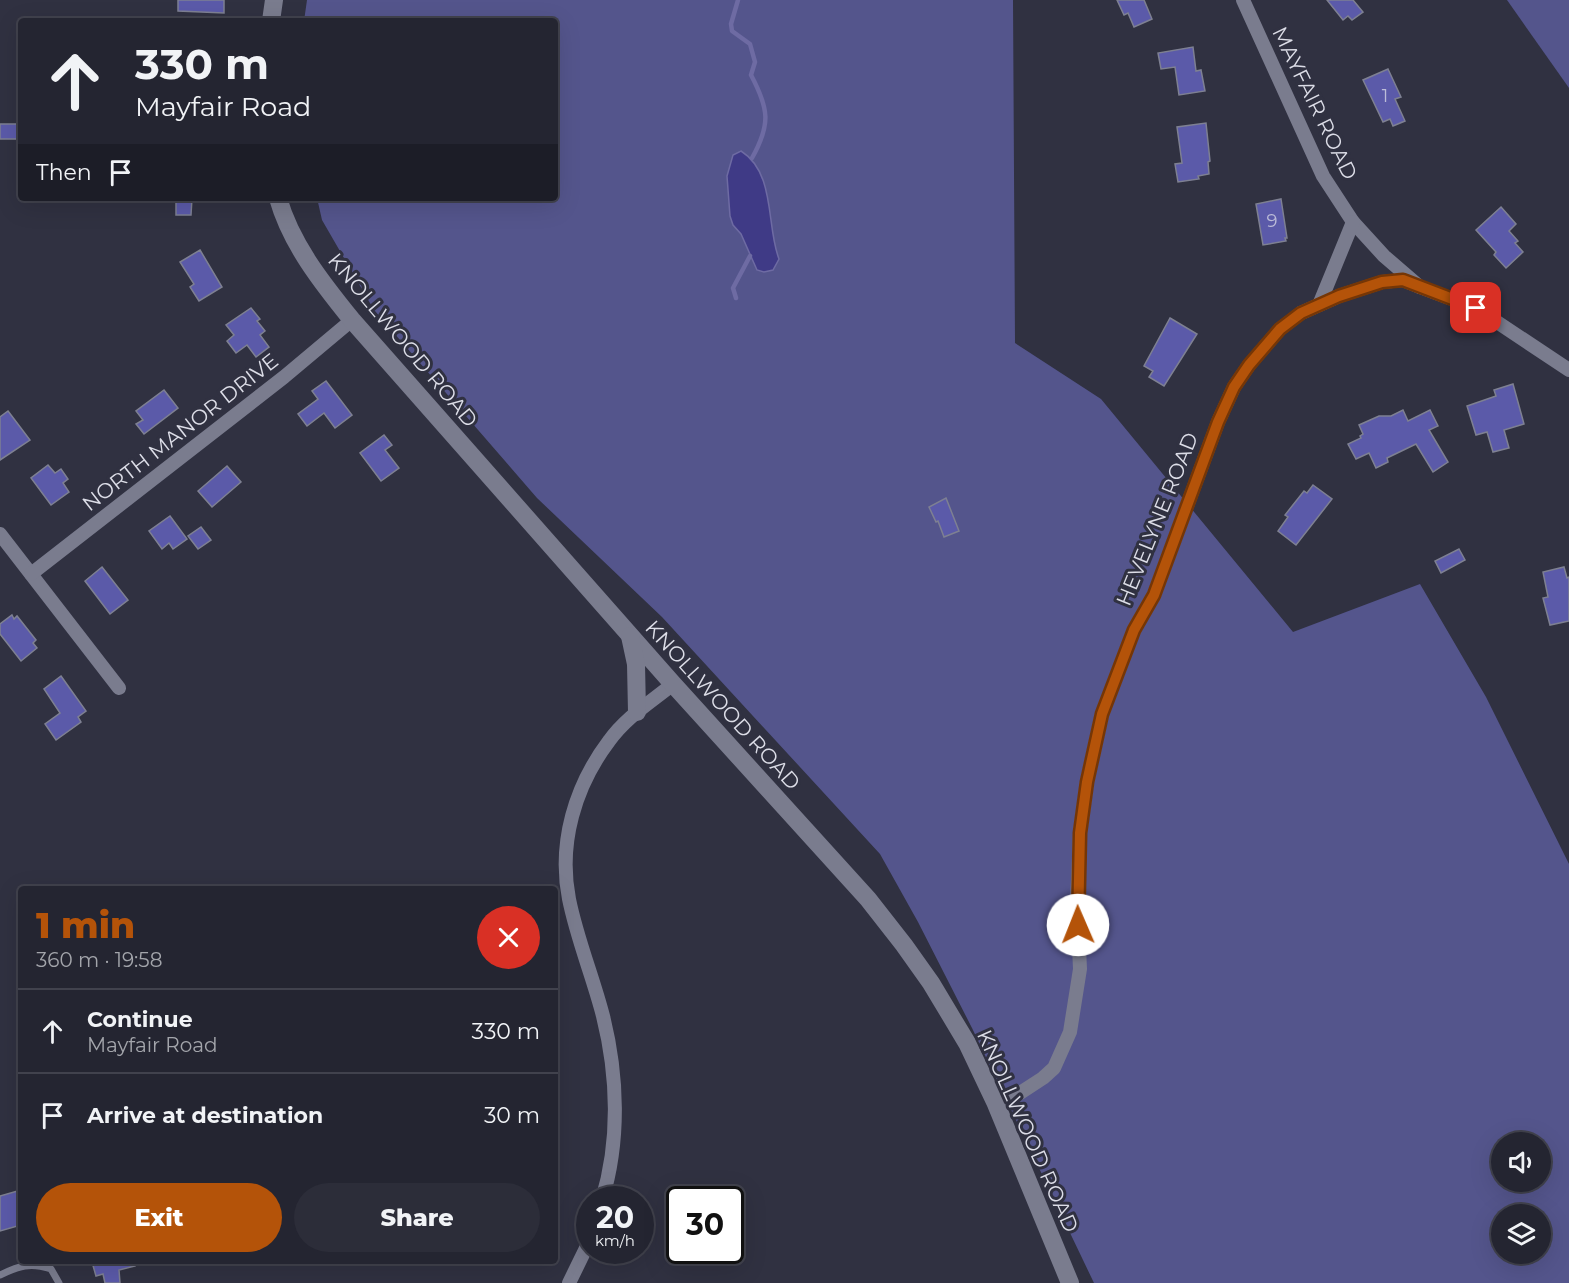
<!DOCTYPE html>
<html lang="en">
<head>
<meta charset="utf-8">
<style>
  body { margin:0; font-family:Montserrat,sans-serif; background:#2c2d39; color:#f1f3f6; height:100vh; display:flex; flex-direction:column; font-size:22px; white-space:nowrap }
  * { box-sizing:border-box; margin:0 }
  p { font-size:20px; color:#a3a5ab }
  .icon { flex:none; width:33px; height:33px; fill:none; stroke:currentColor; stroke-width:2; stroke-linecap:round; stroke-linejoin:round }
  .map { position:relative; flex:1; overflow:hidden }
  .side { position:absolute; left:18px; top:886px; width:540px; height:378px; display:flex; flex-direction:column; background:#242531; border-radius:6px; box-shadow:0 6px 24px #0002,0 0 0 2px #41424d }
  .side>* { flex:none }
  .guide { position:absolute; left:18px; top:18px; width:540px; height:183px; border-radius:6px; box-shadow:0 6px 24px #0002,0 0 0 2px #41424d; background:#242531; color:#f1f3f6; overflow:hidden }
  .tools { position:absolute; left:1491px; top:1132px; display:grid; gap:12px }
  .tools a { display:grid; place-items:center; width:60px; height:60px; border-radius:50%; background:#242531; box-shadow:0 6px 24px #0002,0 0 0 2px #41424d; font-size:30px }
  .speed { position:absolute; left:576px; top:1186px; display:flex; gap:12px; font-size:30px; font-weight:700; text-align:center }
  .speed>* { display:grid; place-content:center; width:78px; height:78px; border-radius:50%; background:#242531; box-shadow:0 6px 24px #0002,0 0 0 2px #41424d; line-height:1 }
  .speed small { font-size:15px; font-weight:400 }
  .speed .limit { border:3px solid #111; border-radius:9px; background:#fff; color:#111 }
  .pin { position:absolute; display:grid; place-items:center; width:51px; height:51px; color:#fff; margin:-26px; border-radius:12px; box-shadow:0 3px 9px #0006 }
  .me { position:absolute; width:66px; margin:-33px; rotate:359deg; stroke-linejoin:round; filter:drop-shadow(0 0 4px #0008) }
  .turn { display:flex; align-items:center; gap:21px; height:126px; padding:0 18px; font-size:27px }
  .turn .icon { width:78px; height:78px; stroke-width:2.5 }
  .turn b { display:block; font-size:42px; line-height:51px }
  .then { display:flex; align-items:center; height:57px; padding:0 18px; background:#0003; gap:12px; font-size:22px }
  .round { display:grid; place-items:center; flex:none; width:63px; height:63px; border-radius:32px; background:#2c2d39 }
  .headline { display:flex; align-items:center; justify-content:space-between; height:102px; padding:0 18px }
  h1 { font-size:36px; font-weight:800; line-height:45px; color:#b45309 }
  .action { display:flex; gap:12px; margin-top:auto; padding:12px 18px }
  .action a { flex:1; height:69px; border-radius:36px; background:#b45309; color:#fff; font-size:24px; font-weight:800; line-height:69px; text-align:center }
  .action a+a { background:#2c2d39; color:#f1f3f6 }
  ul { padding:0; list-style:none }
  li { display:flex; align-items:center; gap:18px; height:84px; padding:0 18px; border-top:2px solid #41424d }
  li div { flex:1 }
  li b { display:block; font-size:22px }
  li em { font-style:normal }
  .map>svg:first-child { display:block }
</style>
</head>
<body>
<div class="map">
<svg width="1569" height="1283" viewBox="0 0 1569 1283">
  <rect width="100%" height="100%" fill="#303141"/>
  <g fill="#54558c" fill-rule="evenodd">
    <path d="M307,0H1013L1015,343L1101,399L1293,632L1420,584L1486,697L1569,864V1283H1094L972,1028L918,922L880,854L662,617L537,498L374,310L322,220L317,198H555V21H304ZM1502,1143H1540V1182H1502ZM1502,1215H1540V1254H1502Z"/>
    <polygon points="1507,0 1569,0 1569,88"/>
  </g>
  <path fill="#3f3a86" stroke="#6e6ba3" stroke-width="1.5" d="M741,151C776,173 766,226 779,259L773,270L764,272L757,270L741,234L733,225L730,216L727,176L733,155Z"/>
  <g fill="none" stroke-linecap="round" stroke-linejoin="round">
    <g stroke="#6e6ba3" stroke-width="4.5">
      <path d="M738,0L731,24L732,31L750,44L755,62L751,75C769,109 771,124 752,158"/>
      <polyline points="736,298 733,288 750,256"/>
    </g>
  </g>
  <g fill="#5b5aa9" stroke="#7e8092" stroke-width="1.5">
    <polygon points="178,0 224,0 224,13 178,11"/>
    <polygon points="1117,0 1144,0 1152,19 1134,27 1128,13 1124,15"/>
    <polygon points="1327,0 1353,0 1363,12 1352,20 1348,16 1343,20"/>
    <polygon points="1193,47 1196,71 1201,70 1205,91 1179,95 1175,67 1161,69 1158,53"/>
    <polygon points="1388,69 1401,97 1395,99 1405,121 1393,126 1390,119 1383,122 1363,80"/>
    <polygon points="1206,123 1210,161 1208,162 1209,174 1198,176 1199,179 1178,182 1175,164 1182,163 1177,127"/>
    <rect x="0" y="124" width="21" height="15"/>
    <polygon points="176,198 192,198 191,215 176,215"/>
    <polygon points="1281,199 1287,238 1285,238 1286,241 1263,245 1256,204"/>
    <polygon points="1501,207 1516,224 1509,231 1518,241 1515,243 1523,252 1506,268 1494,255 1496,252 1476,230"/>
    <polygon points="200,250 222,287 199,301 190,287 194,284 180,262"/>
    <polygon points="251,308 260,319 257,321 265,331 260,335 269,347 256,357 247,345 236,353 227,341 234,335 226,325"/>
    <polygon points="1170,318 1197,334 1164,386 1149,377 1153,371 1144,366"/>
    <polygon points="326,381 352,415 335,428 324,413 307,426 298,414 318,399 312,391"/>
    <polygon points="1513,384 1524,424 1504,430 1509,448 1493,452 1487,432 1476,435 1467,406 1496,396 1494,390"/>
    <polygon points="164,390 178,408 144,434 136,424 143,420 136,411"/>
    <polygon points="1403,410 1408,421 1430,410 1438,426 1429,430 1448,462 1433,472 1416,444 1387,458 1388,462 1376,468 1369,453 1356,459 1348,444 1361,438 1360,436 1363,434 1359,425 1379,416 1391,416"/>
    <polygon points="8,411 30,440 0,460 0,417"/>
    <polygon points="384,435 392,445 385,450 399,468 381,481 360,453"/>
    <polygon points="48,465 55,473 61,469 68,479 63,483 69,492 51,505 31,478"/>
    <polygon points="227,466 241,482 212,507 198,491"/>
    <polygon points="1313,485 1332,499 1296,545 1278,531 1288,517 1285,515 1304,491 1307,493"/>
    <polygon points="946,498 959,531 944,537 938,521 936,522 929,507"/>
    <polygon points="170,516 187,539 173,549 169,543 162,549 149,531"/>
    <polygon points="201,527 211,540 198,549 188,536"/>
    <polygon points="1459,549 1465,560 1441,573 1435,561"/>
    <polygon points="102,567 128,600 110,614 85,581"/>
    <polygon points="1564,567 1567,578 1569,577 1569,621 1550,625 1543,598 1548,597 1543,572"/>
    <polygon points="12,615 14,619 17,616 36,640 33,643 37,648 21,661 0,634 0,624"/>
    <polygon points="61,676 86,711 78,717 81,722 56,740 45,724 60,713 44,689"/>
    <polygon points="21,1190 21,1225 0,1231 0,1196"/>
    <polygon points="92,1262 134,1262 135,1266 119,1270 120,1283 105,1283 103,1274 96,1276"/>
  </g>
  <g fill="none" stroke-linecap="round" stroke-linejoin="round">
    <path stroke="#7a7c8e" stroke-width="7" d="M0,1275C19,1266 30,1262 51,1269L59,1283"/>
    <g stroke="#7a7c8e" stroke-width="14">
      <polyline points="1243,0 1323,176 1353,222 1384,256 1420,287 1476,308 1569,370"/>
      <polyline points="1319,305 1353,222"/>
      <polyline points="0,534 119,688"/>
      <polyline points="31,574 284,377 352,320"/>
      <polyline points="996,1104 1014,1097 1043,1078 1054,1068 1070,1032 1080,969 1077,903 1080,833 1087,782 1102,714 1134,630 1154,595 1218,422 1234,387 1249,365 1280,329 1301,313 1339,296 1382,282 1403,280 1420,287"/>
      <path d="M602,1200C620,1141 618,1076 603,1016C593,977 577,939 569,899C558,843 575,786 609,741C626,717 651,702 673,684"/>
      <polyline points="569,1283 590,1240"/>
    </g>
    <g stroke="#7a7c8e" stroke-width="18">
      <polyline points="271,21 274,0"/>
      <path d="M278,198C291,244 322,283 352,320L673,684L868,899L904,945L931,983L967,1043L996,1104L1070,1283"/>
      <polyline points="630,636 636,664 637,712"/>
    </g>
  </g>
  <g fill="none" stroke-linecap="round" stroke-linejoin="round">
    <g stroke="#753606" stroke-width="15">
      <polyline id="route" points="1078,925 1080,833 1087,782 1102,714 1134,630 1154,595 1218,422 1234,387 1249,365 1280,329 1301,313 1339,296 1382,282 1403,280 1476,308"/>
    </g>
    <use href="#route" stroke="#b45309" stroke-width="10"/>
  </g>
  <g text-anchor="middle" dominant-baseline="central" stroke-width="6" stroke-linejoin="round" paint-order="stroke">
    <g font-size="18" fill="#bcbcd8">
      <text x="1385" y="96">1</text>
      <text x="1272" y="221">9</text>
    </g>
    <g font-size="21" fill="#dcdde7" stroke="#303141">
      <text transform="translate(1315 103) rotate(64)">MAYFAIR ROAD</text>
      <text transform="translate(403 340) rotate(50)">KNOLLWOOD ROAD</text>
      <text transform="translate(180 432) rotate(-38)">NORTH MANOR DRIVE</text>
      <text transform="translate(1157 519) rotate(-68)">HEVELYNE ROAD</text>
      <text transform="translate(723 705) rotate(48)">KNOLLWOOD ROAD</text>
      <text transform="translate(1028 1131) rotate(66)">KNOLLWOOD ROAD</text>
    </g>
  </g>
</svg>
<div class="tools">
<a><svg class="icon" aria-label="sound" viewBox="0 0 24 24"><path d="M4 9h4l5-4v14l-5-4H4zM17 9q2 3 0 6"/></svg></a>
<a><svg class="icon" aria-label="layers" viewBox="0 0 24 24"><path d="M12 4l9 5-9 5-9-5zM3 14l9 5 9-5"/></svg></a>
</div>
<div class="speed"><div>20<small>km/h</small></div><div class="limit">30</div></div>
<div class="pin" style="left:1476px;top:308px;background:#d93025"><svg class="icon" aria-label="arrive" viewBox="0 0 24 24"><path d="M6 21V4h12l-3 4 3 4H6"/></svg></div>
<svg class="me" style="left:1078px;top:925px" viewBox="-20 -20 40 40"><circle r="19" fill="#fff"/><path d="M0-13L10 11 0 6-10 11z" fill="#b45309"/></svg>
<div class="guide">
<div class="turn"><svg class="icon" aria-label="ahead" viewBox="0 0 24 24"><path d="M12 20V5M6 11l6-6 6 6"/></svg><div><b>330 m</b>Mayfair Road</div></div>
<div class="then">Then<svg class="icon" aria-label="arrive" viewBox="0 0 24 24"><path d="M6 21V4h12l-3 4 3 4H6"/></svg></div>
</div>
<section class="side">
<div class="headline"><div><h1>1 min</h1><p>360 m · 19:58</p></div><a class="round" style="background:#d93025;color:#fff"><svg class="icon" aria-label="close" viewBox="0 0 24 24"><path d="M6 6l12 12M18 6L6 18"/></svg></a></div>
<ul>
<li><svg class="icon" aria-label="ahead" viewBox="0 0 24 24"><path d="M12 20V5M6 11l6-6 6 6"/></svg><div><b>Continue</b><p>Mayfair Road</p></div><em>330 m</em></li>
<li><svg class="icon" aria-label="arrive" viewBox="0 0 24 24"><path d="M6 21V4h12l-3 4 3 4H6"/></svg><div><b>Arrive at destination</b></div><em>30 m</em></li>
</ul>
<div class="action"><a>Exit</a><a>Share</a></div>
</section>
</div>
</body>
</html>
